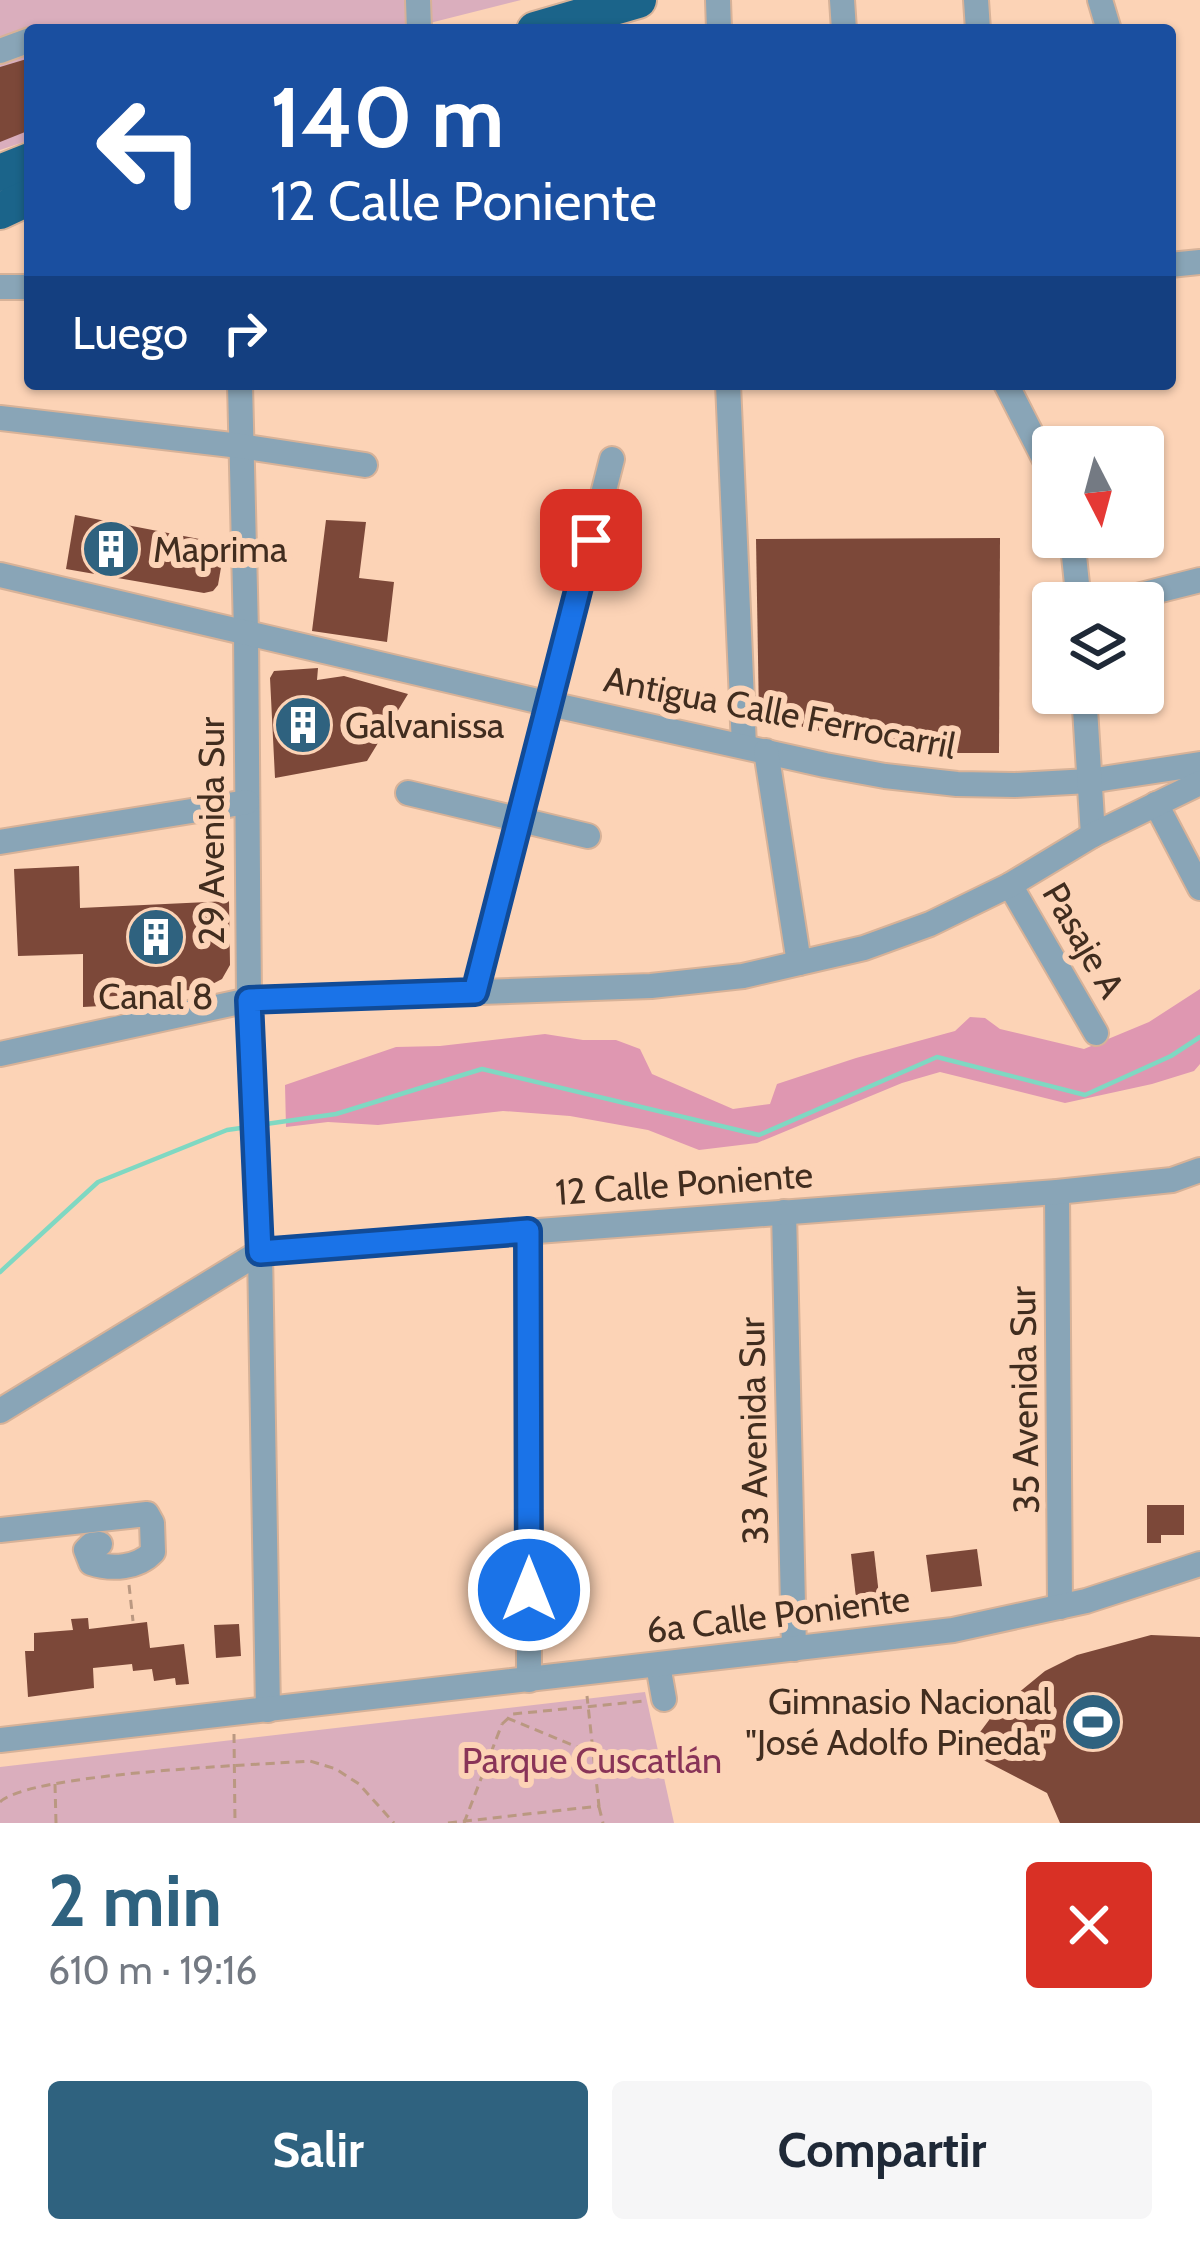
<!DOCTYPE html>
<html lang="es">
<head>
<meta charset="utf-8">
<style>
  body { margin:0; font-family:Cabin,sans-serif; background:#f6f6f7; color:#1f2937; height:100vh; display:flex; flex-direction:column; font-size:45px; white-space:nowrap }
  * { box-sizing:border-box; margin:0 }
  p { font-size:39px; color:#747a83 }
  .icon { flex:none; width:66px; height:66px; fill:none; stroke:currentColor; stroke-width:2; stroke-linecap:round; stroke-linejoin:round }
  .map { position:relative; height:1823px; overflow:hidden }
  .panel { display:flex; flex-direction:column; background:#fff; flex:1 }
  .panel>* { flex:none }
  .guide { position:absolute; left:24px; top:24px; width:1152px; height:366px; border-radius:12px; box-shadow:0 3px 9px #0004; background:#1a4fa0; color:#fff; overflow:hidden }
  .needle { width:78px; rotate:174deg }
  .controls { position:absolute; left:1032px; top:426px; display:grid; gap:24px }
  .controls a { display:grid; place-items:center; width:132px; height:132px; border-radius:12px; background:#fff; box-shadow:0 3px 9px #0004; font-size:60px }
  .pin { position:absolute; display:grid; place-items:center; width:102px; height:102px; color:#fff; margin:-51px; border-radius:24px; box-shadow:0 6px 18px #0006 }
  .me { position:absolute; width:132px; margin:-66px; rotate:0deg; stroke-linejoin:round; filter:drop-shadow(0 0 9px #0008) }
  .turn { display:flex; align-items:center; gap:42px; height:252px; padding:0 48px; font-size:54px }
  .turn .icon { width:156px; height:156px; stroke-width:2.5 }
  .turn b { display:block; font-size:84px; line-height:102px }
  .then { display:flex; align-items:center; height:114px; padding:0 48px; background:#0003; gap:24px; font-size:45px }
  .round { display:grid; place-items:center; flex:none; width:126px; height:126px; border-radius:12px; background:#f6f6f7 }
  .summary { display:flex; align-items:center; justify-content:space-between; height:204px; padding:0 48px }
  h1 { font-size:72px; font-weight:700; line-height:90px; color:#2f627f }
  .primary-button { display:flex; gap:24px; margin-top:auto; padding:24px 48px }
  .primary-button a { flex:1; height:138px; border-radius:12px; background:#2f627f; color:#fff; font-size:48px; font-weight:700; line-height:138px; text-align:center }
  .primary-button a+a { background:#f6f6f7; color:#1f2937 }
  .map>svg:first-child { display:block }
</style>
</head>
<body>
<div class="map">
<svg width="1200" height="1823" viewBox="0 0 1200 1823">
  <rect width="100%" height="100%" fill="#fcd3b6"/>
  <g fill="#daaebd">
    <polygon points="0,0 521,0 402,30 30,30 30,140 0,150"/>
    <polygon points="645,1692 674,1823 0,1823 0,1767"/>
  </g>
  <polygon fill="#df97b1" points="1200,989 1200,1064 1194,1071 1152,1084 1065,1103 940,1072 902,1083 757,1143 699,1150 648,1130 570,1116 503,1111 378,1125 328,1122 286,1127 285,1085 396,1047 440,1046 545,1034 583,1040 616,1040 640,1049 652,1074 733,1109 770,1104 777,1084 856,1058 955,1031 970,1017 985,1018 1000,1029 1084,1049 1149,1022"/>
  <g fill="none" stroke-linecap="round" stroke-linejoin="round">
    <g stroke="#7fd8c2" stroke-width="4.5">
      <polyline points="266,1124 336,1114 482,1069 759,1135 937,1057 1085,1095 1171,1056 1200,1037"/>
      <polyline points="0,1272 98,1182 227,1130 248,1127"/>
    </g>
  </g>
  <g fill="#7c4839">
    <polygon points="30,58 30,130 0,142 0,67"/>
    <polygon points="75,515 225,544 218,585 213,591 204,593 66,569"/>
    <polygon points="326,520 366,522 359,578 394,582 387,642 312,631"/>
    <polygon points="1000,538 999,753 917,753 759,717 756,539"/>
    <polygon points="318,668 317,680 344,676 408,694 367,761 275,778 270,678 274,671"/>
    <polygon points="79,866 80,908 229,901 230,965 222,979 203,989 102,997 101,1006 83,1007 83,954 18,956 14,869"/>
    <polygon points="1147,1505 1184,1505 1184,1535 1161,1535 1161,1543 1147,1543"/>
    <polygon points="977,1549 982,1586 931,1592 926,1555"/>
    <polygon points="874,1551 879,1595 856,1598 851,1554"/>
    <polygon points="88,1618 89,1629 147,1622 150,1648 184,1644 189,1684 176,1685 175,1678 154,1681 152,1669 133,1671 132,1664 93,1668 94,1688 28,1697 25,1651 34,1651 34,1633 73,1630 71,1619"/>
    <polygon points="239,1624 241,1656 216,1658 214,1625"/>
    <polygon points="1151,1635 1200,1637 1200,1823 1060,1823 1047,1793 966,1751 995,1712 1045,1671 1077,1655"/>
  </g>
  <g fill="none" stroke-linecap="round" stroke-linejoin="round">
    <g stroke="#d7b298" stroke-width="28">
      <g id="minor">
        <polyline points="418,0 419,30"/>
        <polyline points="718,0 719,30"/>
        <polyline points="842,0 844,30"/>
        <polyline points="976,0 978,30"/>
        <polyline points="1100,0 1109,30"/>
        <polyline points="0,51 30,40"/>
        <polyline points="1170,265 1200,262"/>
        <polyline points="0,287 30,287"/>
        <polyline points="240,384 246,632 249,1000 260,1252 268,1710"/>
        <polyline points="728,384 744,746"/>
        <polyline points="1006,384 1053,476"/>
        <polyline points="0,418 240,446 365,465"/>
        <polyline points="1072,537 1079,603"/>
        <polyline points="0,575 550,704 825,765 885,776 957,784 1015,785 1089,781 1200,764"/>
        <polyline points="1089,603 1133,597 1200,580"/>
        <polyline points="1084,693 1093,835"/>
        <polyline points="766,751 799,963"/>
        <polyline points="408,793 588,836"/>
        <polyline points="1156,804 1200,888"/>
        <polyline points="0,842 247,802"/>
        <polyline points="1010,885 1096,1033"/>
        <polyline points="475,992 612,459"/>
        <polyline points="0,1054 249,1000 651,986 743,976 799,963 864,948 930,924 1010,885 1093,835 1200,783"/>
        <polyline points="1057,1192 1060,1607"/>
        <polyline points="784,1212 794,1649"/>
        <polyline points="528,1231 529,1680"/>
        <polyline points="0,1411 260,1252 1057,1192 1172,1180 1200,1170"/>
        <path d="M0,1530L147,1514L152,1523L153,1552C138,1568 112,1570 91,1563L86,1550L91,1545L100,1544"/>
        <polyline points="658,1665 664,1699"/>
        <polyline points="0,1740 953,1630 1086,1601 1200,1564"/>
      </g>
    </g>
    <g stroke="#d7b298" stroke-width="40">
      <g id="highway">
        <polyline points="535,30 638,0"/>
        <polyline points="0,173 30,161"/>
        <polyline points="0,211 30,197"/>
      </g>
    </g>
    <g stroke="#ba9881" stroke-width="3" stroke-dasharray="9 6" stroke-linecap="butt">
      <polyline points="129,1585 133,1621"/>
      <polyline points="507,1718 592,1753"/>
      <polyline points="502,1724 513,1714 645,1701"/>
      <polyline points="234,1734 235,1823"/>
      <polyline points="55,1784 56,1823"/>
      <path d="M0,1802C30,1773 257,1765 310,1761L336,1769L359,1784L394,1823"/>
      <polyline points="599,1807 603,1823"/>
      <polyline points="448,1823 599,1806 587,1696"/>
    </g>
    <use href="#minor" stroke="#89a5b7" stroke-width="24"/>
    <use href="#highway" stroke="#1b648a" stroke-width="36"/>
    <polyline stroke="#ba9881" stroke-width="3" stroke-dasharray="9 6" stroke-linecap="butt" points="464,1823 502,1724"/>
  </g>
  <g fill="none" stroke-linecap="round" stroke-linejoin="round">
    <g stroke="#114b97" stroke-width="30">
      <polyline id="route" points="529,1590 528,1231 260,1252 249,1000 475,992 591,540"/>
    </g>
    <use href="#route" stroke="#1a73e8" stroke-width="21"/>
  </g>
  <defs>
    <g id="building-disc" transform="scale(3)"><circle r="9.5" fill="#2f627f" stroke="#fcd3b6"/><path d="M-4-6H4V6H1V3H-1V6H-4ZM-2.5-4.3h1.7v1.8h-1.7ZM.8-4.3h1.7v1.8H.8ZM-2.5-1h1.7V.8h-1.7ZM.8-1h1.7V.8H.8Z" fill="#fff"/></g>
    <g id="stadium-disc" transform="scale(3)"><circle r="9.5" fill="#2f627f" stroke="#fcd3b6"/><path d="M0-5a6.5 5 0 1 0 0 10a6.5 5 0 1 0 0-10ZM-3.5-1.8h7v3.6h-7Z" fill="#fff"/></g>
  </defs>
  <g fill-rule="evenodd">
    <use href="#building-disc" x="111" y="549"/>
    <use href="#building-disc" x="303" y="725"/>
    <use href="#building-disc" x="156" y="937"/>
    <use href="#stadium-disc" x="1093" y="1722"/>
  </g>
  <g text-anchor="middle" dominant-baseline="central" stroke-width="12" stroke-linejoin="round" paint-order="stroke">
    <g font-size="36" fill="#412d1f" stroke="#fcd3b6" text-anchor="start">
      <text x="153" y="549">Maprima</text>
      <text x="345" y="725">Galvanissa</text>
      <text x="156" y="996" text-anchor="middle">Canal 8</text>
      <text x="1051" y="1701" text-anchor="end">Gimnasio Nacional<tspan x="1051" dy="41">"José Adolfo Pineda"</tspan></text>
    </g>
    <g font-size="36" fill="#412d1f" stroke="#fcd3b6">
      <text transform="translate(780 712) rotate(11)">Antigua Calle Ferrocarril</text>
      <text transform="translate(211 831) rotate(-90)">29 Avenida Sur</text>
      <text transform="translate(1084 940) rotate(60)">Pasaje A</text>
      <text transform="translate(684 1183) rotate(-4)">12 Calle Poniente</text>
      <text transform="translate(1024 1400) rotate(-91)">35 Avenida Sur</text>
      <text transform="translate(753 1431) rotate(-91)">33 Avenida Sur</text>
      <text transform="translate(778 1614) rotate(-7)">6a Calle Poniente</text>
    </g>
    <g font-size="36" fill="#893458" stroke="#fcd3b6">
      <text x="592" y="1760">Parque Cuscatlán</text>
    </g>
  </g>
</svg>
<div class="controls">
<a><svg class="needle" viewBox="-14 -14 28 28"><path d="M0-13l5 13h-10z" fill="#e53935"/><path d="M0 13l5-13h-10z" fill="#747a83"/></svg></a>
<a><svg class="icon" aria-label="layers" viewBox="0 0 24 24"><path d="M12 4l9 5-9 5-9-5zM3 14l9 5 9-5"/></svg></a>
</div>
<div class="pin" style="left:591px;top:540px;background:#d93025"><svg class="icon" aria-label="arrive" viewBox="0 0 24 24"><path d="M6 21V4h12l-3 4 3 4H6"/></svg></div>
<svg class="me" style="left:529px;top:1590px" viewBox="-20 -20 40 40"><circle r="17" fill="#1a73e8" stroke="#fff" stroke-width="3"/><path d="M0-11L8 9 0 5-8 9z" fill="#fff"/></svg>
<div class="guide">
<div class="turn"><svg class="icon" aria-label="left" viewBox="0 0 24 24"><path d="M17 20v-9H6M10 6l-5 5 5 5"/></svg><div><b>140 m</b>12 Calle Poniente</div></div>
<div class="then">Luego<svg class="icon" aria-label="right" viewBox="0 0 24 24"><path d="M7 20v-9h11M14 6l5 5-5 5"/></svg></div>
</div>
</div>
<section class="panel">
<div class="summary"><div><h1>2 min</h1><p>610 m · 19:16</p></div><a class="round" style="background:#d93025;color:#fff"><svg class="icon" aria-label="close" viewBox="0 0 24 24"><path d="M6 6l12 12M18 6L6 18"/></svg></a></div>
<div class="primary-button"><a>Salir</a><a>Compartir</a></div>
</section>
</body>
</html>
